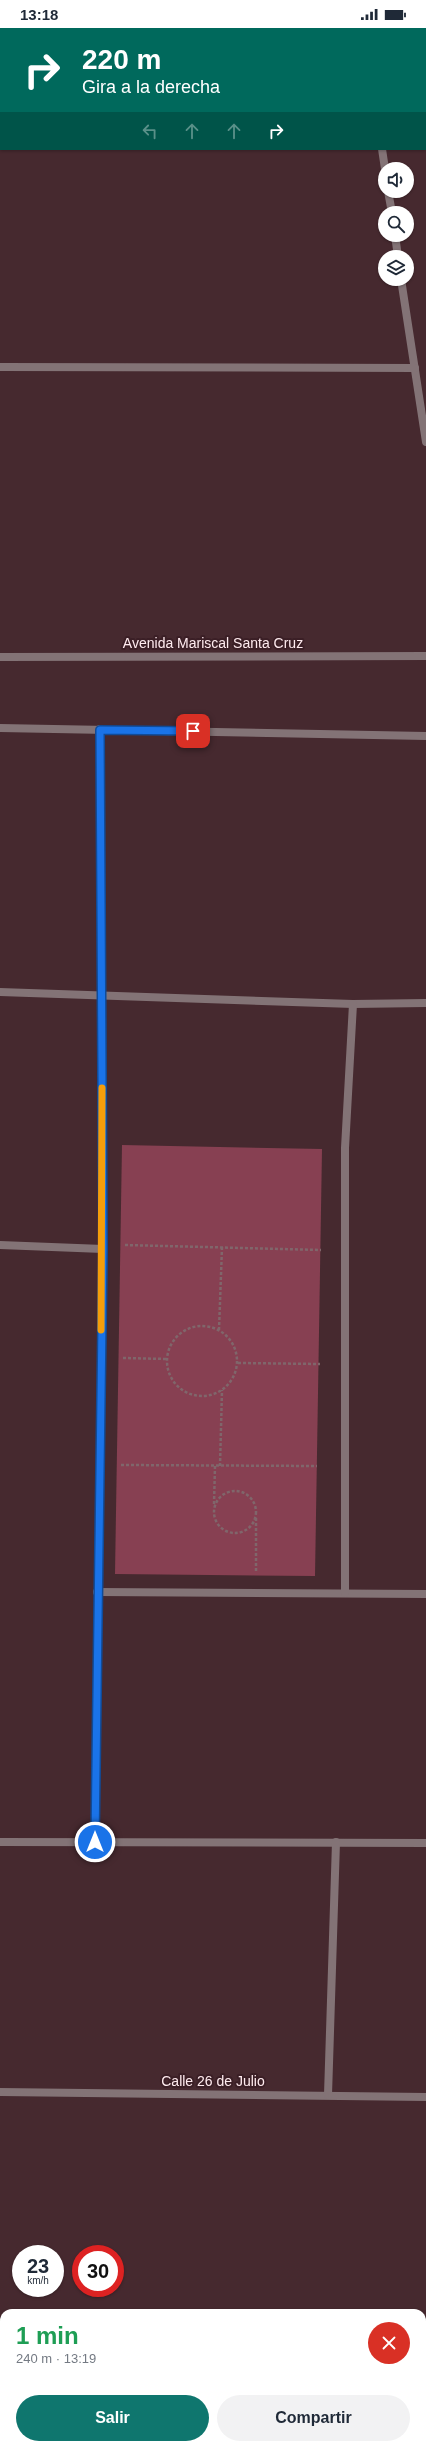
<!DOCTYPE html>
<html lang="es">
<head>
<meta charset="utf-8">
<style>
  body { margin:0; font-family:Helvetica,sans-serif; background:#f2f2f3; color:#1f2937; height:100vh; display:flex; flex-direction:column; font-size:15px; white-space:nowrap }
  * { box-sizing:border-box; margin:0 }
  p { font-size:13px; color:#747a83 }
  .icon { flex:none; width:22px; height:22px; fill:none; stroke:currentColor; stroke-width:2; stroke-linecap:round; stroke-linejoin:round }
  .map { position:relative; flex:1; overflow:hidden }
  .details { position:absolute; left:0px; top:2281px; width:426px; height:140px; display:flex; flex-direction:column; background:#fff; border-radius:12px 12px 0 0; box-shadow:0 1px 3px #0004 }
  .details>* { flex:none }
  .banner { position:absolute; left:0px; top:0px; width:426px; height:122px; box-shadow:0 1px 3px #0004; background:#00695c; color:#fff; overflow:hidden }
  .controls { position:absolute; left:378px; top:134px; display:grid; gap:8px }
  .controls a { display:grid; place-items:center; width:36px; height:36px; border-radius:50%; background:#fff; box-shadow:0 1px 3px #0004; font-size:20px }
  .speed { position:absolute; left:12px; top:2217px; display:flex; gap:8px; font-size:20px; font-weight:700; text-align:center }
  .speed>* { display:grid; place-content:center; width:52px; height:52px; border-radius:50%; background:#fff; box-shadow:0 1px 3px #0004; line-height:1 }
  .speed small { font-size:10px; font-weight:400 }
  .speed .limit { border:6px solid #d22; background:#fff; color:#111 }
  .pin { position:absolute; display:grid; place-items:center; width:34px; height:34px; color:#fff; margin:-17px; border-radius:8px; box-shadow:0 2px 6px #0006 }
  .me { position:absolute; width:44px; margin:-22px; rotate:0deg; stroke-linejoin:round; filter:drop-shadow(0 0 3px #0008) }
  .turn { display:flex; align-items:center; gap:14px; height:84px; padding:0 16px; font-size:18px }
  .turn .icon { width:52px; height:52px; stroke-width:2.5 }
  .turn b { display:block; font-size:28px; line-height:34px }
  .lanes { display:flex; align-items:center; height:38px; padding:0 16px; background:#0003; justify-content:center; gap:20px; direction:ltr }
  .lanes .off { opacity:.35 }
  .round { display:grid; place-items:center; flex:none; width:42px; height:42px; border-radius:21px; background:#f2f2f3 }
  .head { display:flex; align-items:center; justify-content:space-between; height:68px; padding:0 16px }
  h1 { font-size:24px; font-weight:600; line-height:30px; color:#1e9e55 }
  .button { display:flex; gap:8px; margin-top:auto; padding:8px 16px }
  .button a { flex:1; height:46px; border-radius:24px; background:#0f766e; color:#fff; font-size:16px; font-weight:600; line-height:46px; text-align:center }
  .button a+a { background:#f2f2f3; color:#1f2937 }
  .status { display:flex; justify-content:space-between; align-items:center; height:28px; padding:0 20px; background:#fff; direction:ltr }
  .status svg { height:11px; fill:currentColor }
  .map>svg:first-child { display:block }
</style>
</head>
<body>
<div class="status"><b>13:18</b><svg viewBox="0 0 49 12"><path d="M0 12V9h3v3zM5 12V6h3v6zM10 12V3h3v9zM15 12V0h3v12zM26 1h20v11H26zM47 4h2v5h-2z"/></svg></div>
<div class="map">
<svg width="426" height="2421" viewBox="0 0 426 2421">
  <rect width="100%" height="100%" fill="#46292f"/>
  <polygon fill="#874052" points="122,1117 322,1121 315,1548 115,1546"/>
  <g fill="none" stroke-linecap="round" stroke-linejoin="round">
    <g stroke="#80666b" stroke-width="2.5" stroke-dasharray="3 2" stroke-linecap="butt">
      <polyline points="425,94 426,94"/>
      <polyline points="125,1217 321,1222"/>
      <circle cx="202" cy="1333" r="35"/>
      <polyline points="219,1302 222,1219"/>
      <polyline points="123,1330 167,1331"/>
      <polyline points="238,1335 320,1336"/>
      <polyline points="121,1437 317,1438"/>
      <polyline points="220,1438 222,1362"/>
      <circle cx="235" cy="1484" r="21"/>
      <polyline points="214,1476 215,1438"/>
      <polyline points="256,1543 256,1490"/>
    </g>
    <g stroke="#837376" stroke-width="8">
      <polyline points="155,0 156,1"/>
      <polyline points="362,0 362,1"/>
      <polyline points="0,95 1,95"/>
      <polyline points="382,121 385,141"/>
      <polyline points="388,163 392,185"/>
      <polyline points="395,207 398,229"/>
      <polyline points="401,251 426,414"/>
      <polyline points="0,339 415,340"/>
      <polyline points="0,964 353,976 426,975"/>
      <polyline points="0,1217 103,1221"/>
      <polyline points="97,1564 426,1566"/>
      <polyline points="345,1565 345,1120 353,976"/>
      <polyline points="0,1814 426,1815"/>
      <polyline points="95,1814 103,1221 100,701"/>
      <polyline points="0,2064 426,2069"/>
      <polyline points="328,2067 336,1814"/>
    </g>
    <g stroke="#837376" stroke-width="8">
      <polyline points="0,629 426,628"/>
      <polyline points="0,700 426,708"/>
    </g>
  </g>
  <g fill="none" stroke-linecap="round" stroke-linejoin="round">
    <g stroke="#114b97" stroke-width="10">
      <polyline id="route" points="95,1814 103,1221 100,702 193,703"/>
    </g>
    <use href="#route" stroke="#1a73e8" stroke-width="7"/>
    <polyline stroke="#f59e0b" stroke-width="7" points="101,1302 102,1060"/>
  </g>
  <g text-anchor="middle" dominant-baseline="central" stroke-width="4" stroke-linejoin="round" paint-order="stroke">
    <g font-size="14" fill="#ffebef" stroke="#3b1f26">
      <text x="213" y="615">Avenida Mariscal Santa Cruz</text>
      <text x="213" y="2053">Calle 26 de Julio</text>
    </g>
  </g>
</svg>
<div class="controls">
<a><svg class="icon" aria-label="sound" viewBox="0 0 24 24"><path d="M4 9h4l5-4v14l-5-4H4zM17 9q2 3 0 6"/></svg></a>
<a><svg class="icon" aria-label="search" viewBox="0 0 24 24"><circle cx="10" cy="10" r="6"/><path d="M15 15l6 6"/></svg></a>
<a><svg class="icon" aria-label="layers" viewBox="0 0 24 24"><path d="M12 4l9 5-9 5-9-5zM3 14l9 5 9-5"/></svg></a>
</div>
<div class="speed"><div>23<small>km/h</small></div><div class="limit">30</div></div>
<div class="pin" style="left:193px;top:703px;background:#d93025"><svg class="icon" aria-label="arrive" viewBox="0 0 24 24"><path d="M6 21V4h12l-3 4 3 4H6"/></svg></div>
<svg class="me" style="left:95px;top:1814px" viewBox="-20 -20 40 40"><circle r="17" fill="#1a73e8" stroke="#fff" stroke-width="3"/><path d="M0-11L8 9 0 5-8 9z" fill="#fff"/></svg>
<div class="banner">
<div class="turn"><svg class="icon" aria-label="right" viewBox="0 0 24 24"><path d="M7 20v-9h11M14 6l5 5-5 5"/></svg><div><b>220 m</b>Gira a la derecha</div></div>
<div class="lanes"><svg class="icon off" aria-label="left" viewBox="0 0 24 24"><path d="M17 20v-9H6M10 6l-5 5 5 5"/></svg><svg class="icon off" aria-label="ahead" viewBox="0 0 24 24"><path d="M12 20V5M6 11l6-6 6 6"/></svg><svg class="icon off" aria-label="ahead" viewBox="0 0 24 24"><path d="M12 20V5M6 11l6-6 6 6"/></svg><svg class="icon" aria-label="right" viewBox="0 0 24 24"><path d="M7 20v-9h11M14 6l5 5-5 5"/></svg></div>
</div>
<section class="details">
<div class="head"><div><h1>1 min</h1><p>240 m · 13:19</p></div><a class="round" style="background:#d93025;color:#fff"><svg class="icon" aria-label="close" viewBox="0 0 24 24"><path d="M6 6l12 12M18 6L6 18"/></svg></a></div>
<div class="button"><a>Salir</a><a>Compartir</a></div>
</section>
</div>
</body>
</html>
